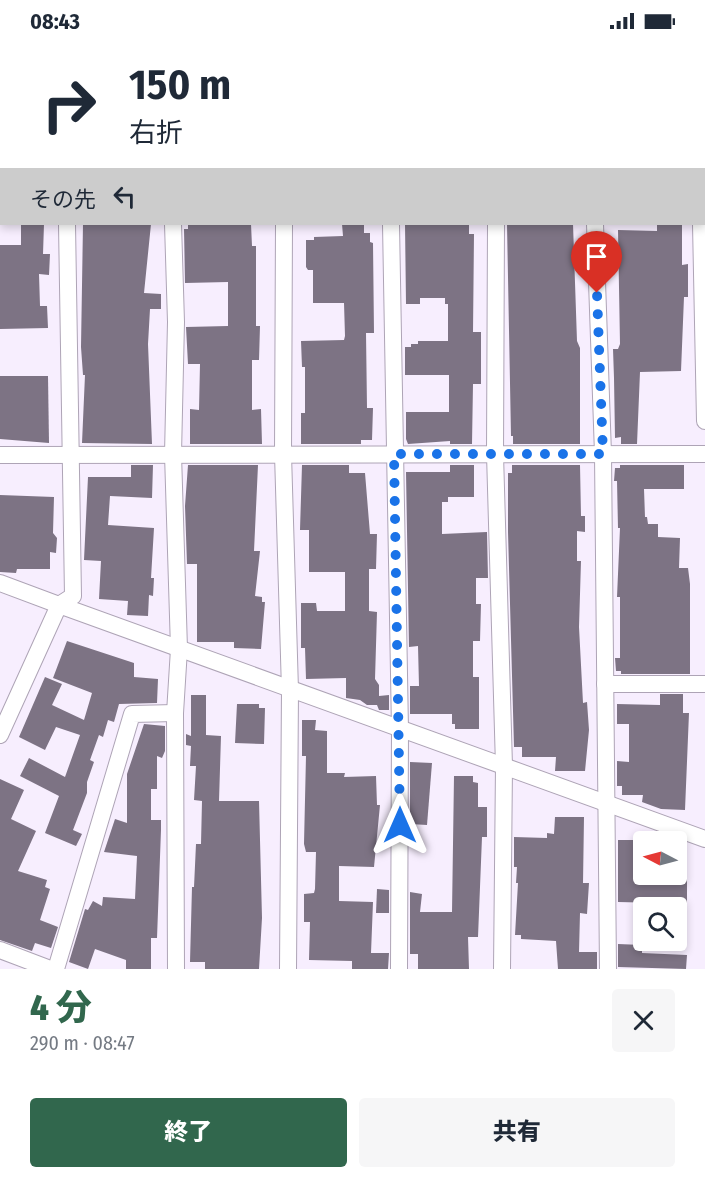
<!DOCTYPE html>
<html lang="ja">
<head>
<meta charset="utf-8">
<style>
  body { margin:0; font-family:"Fira Sans Condensed","Noto Sans JP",sans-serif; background:#f6f6f7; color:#1f2937; height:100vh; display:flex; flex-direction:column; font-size:22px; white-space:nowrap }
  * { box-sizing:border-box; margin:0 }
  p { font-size:20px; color:#747a83 }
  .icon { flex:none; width:33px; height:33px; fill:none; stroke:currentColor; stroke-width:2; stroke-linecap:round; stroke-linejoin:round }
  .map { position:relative; height:927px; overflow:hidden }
  .panel { display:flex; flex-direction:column; background:#fff; flex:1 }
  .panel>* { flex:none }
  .top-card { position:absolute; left:0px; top:0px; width:705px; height:183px; box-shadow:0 3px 9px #0003; background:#fff; color:#1f2937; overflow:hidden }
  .needle { width:39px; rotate:276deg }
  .tools { position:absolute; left:633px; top:789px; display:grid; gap:12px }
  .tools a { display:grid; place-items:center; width:54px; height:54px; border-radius:6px; background:#fff; box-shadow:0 3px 9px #0003; font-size:30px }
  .pin { position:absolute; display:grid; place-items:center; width:51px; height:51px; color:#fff; margin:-62px -26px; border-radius:50% 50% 50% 0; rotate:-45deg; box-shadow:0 0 6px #0007 }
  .pin .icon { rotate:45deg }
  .me { position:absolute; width:66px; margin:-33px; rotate:0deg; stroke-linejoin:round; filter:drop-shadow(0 0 4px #0008) }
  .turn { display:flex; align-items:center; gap:21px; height:126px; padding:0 30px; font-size:27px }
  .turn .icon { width:78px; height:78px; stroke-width:2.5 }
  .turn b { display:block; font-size:42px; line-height:51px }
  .then { display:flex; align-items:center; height:57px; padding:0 30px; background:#0003; gap:12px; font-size:22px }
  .round { display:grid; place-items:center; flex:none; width:63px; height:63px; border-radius:6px; background:#f6f6f7 }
  .head { display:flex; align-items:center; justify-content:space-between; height:102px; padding:0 30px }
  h1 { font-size:36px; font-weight:800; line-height:45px; color:#31674d }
  .action { display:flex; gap:12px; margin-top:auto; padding:12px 30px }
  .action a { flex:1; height:69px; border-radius:6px; background:#31674d; color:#fff; font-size:24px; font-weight:800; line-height:69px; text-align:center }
  .action a+a { background:#f6f6f7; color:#1f2937 }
  .status { display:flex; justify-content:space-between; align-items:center; height:42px; padding:0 30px; background:#fff; direction:ltr }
  .status svg { height:16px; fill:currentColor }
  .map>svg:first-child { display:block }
</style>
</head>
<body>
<div class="status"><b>08:43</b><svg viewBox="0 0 49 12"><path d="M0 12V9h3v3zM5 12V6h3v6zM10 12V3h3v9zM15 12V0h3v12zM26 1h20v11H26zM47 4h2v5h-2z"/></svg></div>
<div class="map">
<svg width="705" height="927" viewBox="0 0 705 927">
  <rect width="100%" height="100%" fill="#f7eefe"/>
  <g fill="#7d7384">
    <polygon points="21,182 44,182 43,212 50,212 49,233 39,232 40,264 47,264 48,286 0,287 0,203 21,203"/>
    <polygon points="83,182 151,182 144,251 161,252 161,267 150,267 148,302 152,402 82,401 85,333 83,333 81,305"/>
    <polygon points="188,182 251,182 252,204 256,204 256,284 260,284 259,318 252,318 252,368 261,367 262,402 190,402 190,367 199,368 200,322 188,322 186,285 228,284 228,240 185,241 184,187 188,187"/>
    <polygon points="342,182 364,182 364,191 370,191 370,200 373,201 374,291 366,291 367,366 373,366 372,398 361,398 361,402 301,402 301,371 305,371 305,325 302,325 301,299 344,298 345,294 344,261 313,261 313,228 308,228 306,225 306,198 314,198 314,195 343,194"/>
    <polygon points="405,182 469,182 469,192 474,192 473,290 481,290 481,342 473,342 472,402 450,402 450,399 408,402 406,397 406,370 449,370 449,333 405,333 405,305 411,305 411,302 418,302 418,299 448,299 448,262 445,262 445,256 420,256 420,262 406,262"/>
    <polygon points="507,182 573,182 577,299 580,306 580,402 513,402 513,394 511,394"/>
    <polygon points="657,182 682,182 682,223 688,222 688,255 684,255 681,329 640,330 637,402 621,402 621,395 615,396 614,336 613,307 618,307 620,302 618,188 657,189"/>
    <polygon points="0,334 48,334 49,401 0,397"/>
    <polygon points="131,423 153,423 152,456 110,454 108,483 154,486 151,536 154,536 153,554 149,553 148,574 127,573 128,559 99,557 101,519 84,518 88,435 131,435"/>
    <polygon points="188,423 258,423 254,509 260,509 255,554 262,555 262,560 265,560 261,607 234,606 234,600 197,600 197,522 187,522 185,464"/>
    <polygon points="302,423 349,423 349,431 365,431 370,492 377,492 376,527 369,527 369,569 377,570 375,637 379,643 379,654 389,653 389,668 379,668 377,663 367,663 360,658 346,656 346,636 306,637 305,606 301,606 301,561 316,561 317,569 345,569 345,530 309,530 309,488 300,488"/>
    <polygon points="450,423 474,423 474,455 448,455 448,460 442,460 442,492 487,490 488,536 476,536 476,562 481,562 480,599 473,599 473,635 479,635 479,687 455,687 455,682 452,682 452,672 410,672 410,644 419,644 418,604 409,605 406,430 450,430"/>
    <polygon points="512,423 580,423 581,474 585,474 585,490 577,489 577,519 581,519 579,585 583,661 587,660 589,688 585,729 555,729 556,715 522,715 522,705 514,705 508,490 508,431 512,431"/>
    <polygon points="620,423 684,423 684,447 644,447 645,475 647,475 648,482 658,482 658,495 680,496 679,526 688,526 690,542 690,632 621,632 621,629 616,629 615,616 620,616 620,555 617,555 620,486 618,486 617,439 614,439 615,426 620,426"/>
    <polygon points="0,453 54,455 53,491 57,496 56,511 50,510 50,527 17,527 16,531 0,530"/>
    <polygon points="67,599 134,621 134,635 158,637 157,661 119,662 114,680 108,678 103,695 99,693 90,718 94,720 87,740 87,751 73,788 82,792 76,804 45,791 59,754 20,734 29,716 65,735 80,693 56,685 45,708 19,695 45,635 62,642 52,663 84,678 92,651 53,636"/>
    <polygon points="660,652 683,652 683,671 689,671 685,768 661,767 642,760 643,753 622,753 622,744 617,744 617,719 629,720 629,682 617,682 617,662 660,663"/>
    <polygon points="191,653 206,653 206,693 221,694 219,759 259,759 262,876 259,927 205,927 205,920 190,920 192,845 194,845 196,802 201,802 202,759 194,758 196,724 190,724 191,704 186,703 186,692 191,694"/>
    <polygon points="237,662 259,662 259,666 265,666 264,702 235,701"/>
    <polygon points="302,678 316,678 315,688 327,689 327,731 345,731 344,735 376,734 377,763 380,763 374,825 339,824 339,859 373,860 371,911 389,911 388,927 352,927 352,919 309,918 310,880 304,880 304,852 314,851 315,847 316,810 306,810 304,802 306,714 302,714"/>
    <polygon points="144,682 165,684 165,709 162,716 157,714 157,747 151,747 151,778 161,778 161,788 157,896 151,896 151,927 126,927 126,918 95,907 88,927 69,920 85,867 88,868 93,859 102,864 103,855 135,857 137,814 104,810 115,777 127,781 127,732"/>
    <polygon points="410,720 432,721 427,783 410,782"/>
    <polygon points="454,734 473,734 473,740 478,741 478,765 487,765 487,795 482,795 478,895 468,895 469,927 418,927 418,912 410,912 410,850 422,852 420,870 452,870"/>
    <polygon points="0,737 24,748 11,777 36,789 18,829 47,838 45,845 50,847 40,878 58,885 51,906 35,901 32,909 0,898"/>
    <polygon points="555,775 584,775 583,841 589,841 587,872 580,871 579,910 597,910 597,927 558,927 556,899 521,897 521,893 515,893 518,841 516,841 517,825 514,825 514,795 547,796 547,791 554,792"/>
    <polygon points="618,798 635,798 636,820 644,820 644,832 687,832 687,866 661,866 661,861 618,860"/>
    <polygon points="377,847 389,848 389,871 376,871"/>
    <polygon points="618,902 642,903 642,911 687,913 686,927 618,925"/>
  </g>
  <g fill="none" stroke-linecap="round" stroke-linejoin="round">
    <g stroke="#aea4b6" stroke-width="18">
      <g id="minor">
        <polyline points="281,0 282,2"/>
        <polyline points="496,0 496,2"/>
        <polyline points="599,0 599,2"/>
        <polyline points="704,35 705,35"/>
        <polyline points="0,50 2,50"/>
        <polyline points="704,139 705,139"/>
        <polyline points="0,155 2,155"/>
        <polyline points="173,182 176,280 173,412 179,607 175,671 176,927"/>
        <polyline points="284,182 283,412 290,648 288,927"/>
        <polyline points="391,182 400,688 399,927"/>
        <polyline points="496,182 495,412 504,724 502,927"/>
        <polyline points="595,182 603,412 608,927"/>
        <polyline points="701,182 705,379"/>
        <polyline points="0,413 705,412"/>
        <polyline points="0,541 59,563 73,554 67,182"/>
        <polyline points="605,642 705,642"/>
        <polyline points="0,693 59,563 705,797"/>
        <polyline points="0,908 50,927"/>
        <polyline points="56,927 132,672 175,671"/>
      </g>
    </g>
    <use href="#minor" stroke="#fff" stroke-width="16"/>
  </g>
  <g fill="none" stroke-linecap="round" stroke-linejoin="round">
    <polyline stroke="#1a73e8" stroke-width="10" stroke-dasharray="0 18" points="400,783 394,412 603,412 597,251"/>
  </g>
</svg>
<div class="tools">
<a><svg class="needle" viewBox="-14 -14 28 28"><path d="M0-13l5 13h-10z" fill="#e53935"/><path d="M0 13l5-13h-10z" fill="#747a83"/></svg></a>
<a><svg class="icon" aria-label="search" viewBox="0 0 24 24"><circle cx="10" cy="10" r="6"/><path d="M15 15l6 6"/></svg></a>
</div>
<div class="pin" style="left:597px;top:251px;background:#d93025"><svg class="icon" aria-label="arrive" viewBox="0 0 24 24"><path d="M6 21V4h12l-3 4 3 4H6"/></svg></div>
<svg class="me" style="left:400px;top:783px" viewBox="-20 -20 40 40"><path d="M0-17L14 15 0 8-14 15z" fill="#1a73e8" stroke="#fff" stroke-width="4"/></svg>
<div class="top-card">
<div class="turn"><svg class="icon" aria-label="right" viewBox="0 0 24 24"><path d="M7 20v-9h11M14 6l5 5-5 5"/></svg><div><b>150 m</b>右折</div></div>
<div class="then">その先<svg class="icon" aria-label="left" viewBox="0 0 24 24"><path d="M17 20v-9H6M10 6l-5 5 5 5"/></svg></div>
</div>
</div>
<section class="panel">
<div class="head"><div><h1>4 分</h1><p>290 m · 08:47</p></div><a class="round"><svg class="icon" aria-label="close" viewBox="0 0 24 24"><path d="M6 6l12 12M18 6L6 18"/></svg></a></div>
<div class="action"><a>終了</a><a>共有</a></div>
</section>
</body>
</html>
